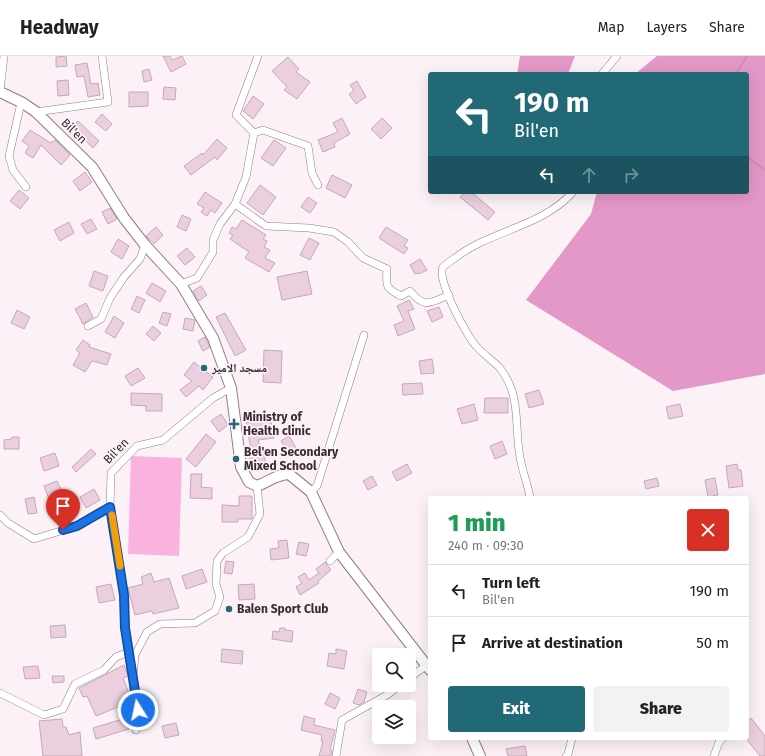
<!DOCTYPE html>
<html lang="en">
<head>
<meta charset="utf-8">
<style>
  body { margin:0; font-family:"Fira Sans","Noto Naskh Arabic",sans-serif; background:#f2f2f2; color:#222; height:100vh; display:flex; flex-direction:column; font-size:15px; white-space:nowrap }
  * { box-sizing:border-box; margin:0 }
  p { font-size:13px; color:#767676 }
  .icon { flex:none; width:22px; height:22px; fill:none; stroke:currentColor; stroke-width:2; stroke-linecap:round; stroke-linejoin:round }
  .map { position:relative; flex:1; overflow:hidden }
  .drawer { position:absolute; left:428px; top:440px; width:321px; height:244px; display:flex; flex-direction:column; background:#fff; border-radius:4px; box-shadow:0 4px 16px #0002 }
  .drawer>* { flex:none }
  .guide { position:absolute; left:428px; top:16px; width:321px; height:122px; border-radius:4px; box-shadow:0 4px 16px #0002; background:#226978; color:#fff; overflow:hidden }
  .fabs { position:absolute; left:372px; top:592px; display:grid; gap:8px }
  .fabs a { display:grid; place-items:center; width:44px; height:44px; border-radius:4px; background:#fff; box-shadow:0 4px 16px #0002; font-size:20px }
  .pin { position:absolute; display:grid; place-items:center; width:34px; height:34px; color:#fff; margin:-41px -17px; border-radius:50% 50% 50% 0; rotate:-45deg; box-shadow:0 0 4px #0007 }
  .pin .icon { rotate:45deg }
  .me { position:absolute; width:44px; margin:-22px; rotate:350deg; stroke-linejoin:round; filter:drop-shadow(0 0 3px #0008) }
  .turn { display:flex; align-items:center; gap:14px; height:84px; padding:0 20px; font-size:18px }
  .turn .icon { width:52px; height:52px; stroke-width:2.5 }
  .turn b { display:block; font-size:28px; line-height:34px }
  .lanes { display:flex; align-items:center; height:38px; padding:0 20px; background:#0003; justify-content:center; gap:20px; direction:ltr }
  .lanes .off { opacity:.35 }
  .round { display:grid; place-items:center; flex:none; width:42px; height:42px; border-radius:4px; background:#f2f2f2 }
  .summary { display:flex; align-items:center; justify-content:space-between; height:68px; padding:0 20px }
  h1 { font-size:24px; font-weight:800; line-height:30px; color:#1e9e55 }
  .action { display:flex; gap:8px; margin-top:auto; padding:8px 20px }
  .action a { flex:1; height:46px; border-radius:4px; background:#226978; color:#fff; font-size:16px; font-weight:800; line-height:46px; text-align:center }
  .action a+a { background:#f2f2f2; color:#222 }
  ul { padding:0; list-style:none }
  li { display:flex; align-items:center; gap:12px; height:52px; padding:0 20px; border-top:1px solid #e0e0e0 }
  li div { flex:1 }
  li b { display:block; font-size:15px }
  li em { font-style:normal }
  header { display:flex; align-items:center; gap:24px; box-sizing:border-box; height:56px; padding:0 20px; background:#fff; border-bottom:1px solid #e0e0e0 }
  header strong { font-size:19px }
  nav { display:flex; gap:22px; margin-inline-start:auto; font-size:14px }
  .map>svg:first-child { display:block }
</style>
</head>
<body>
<header>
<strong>Headway</strong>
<nav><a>Map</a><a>Layers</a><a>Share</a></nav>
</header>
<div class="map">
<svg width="765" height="700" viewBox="0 0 765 700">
  <rect width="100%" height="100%" fill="#fdf1f8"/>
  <polygon fill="#fab2de" points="131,400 182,402 179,500 128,498"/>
  <g fill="#e498c7">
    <polygon points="520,0 575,0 568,18 517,18"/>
    <polygon points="657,0 765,0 765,318 673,335 526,244 591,158 597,136 747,136 747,18 635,18"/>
  </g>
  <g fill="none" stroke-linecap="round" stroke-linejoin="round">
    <g stroke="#d48ab8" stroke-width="2">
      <polyline points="736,18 747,0"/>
      <polyline points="747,101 765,114"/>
    </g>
  </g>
  <g fill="#ebcfdf" stroke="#c4a9b8">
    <polygon points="66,0 67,10 56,11 56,1"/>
    <polygon points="163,0 170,0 172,4 182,0 186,8 171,16"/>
    <polygon points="288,1 299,13 296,16 310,26 297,43 284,34 287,31 272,15"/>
    <polygon points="87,7 91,28 98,27 100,39 88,41 84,20 77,21 75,9"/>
    <polygon points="149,13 152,24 144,26 142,15"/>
    <polygon points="68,24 69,39 58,40 57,25"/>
    <polygon points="357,25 366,41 356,48 349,38 354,35 350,29"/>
    <polygon points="164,31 176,32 175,44 163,43"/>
    <polygon points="129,36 148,36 148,50 129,51"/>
    <polygon points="253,40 264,48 253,63 243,55"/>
    <polygon points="102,58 112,68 106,75 95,66"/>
    <polygon points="342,62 350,78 334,87 335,91 323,96 318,84 338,76 333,67"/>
    <polygon points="382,62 392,72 381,83 371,73"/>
    <polygon points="78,65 99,85 93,92 72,72"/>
    <polygon points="30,74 51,87 55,84 70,99 61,109 41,89 33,102 25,97 29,90 22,85"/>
    <polygon points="217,83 227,92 217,104 215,101 191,119 184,110 202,97 203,99"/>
    <polygon points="274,84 286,92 273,110 261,102"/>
    <polygon points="85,116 92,126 80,135 73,125"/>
    <polygon points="332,119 352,129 345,142 326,132"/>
    <polygon points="260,129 276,141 263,159 247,147"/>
    <polygon points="19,134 29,142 20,153 10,145"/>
    <polygon points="205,136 222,147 215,157 211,154 207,160 201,156 204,152 197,148"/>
    <polygon points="465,136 471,136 495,156 488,164 460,141"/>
    <polygon points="308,141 317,147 310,157 301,151"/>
    <polygon points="110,152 117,163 108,168 102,156"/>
    <polygon points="182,159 191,163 186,175 177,171"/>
    <polygon points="91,163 97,173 87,178 81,168"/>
    <polygon points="242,164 266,179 263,183 267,185 264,191 270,194 265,202 275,207 269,216 245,202 249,196 230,183 233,179 229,177 232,171 236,173"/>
    <polygon points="69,166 74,177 60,185 54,174"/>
    <polygon points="156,171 163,179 154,188 146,180"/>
    <polygon points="386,171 408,184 404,190 408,192 404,198 379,182"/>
    <polygon points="309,182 319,187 310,204 300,199"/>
    <polygon points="118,183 129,190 122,203 111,196"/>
    <polygon points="187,192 195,201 185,209 177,200"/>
    <polygon points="420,203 427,214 419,218 418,217 415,218 410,209"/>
    <polygon points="94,215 108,220 103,235 89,230"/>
    <polygon points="307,215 312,238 282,244 277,221"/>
    <polygon points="152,227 166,235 160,246 146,237"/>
    <polygon points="201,230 207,239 199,245 193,235"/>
    <polygon points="137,240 145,244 139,257 131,253"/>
    <polygon points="409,244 414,253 408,255 415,273 398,280 394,269 404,265 397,250"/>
    <polygon points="86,247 93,261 83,268 75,253"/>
    <polygon points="439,251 443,261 432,266 427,255"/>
    <polygon points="17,254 30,261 24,273 11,267"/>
    <polygon points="163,256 171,258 167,270 159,267"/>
    <polygon points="225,257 246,294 235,300 216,261"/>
    <polygon points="114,260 124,267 115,282 105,276"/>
    <polygon points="185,262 195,264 193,275 183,273"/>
    <polygon points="153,270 161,277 154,285 146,278"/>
    <polygon points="205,281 210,291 203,295 198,285"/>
    <polygon points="83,284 90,289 89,291 111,298 107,309 92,305 85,316 73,309 80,297 76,294"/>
    <polygon points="264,294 282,295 281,327 263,326"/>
    <polygon points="432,303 434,317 421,318 419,305"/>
    <polygon points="194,306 213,321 203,334 199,330 186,341 180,334 192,325 184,319"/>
    <polygon points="138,312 145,322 131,330 125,320"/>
    <polygon points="422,327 423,338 403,339 402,328"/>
    <polygon points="539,334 544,348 529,352 525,338"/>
    <polygon points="131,337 162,338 162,355 146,355 146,350 131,349"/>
    <polygon points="485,342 508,342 508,357 484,357"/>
    <polygon points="474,348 478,364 462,368 457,353"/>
    <polygon points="680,348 683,360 669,363 666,351"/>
    <polygon points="221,358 228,369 219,376 211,365"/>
    <polygon points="270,361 274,382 258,384 267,409 254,414 247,395 251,394 246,366"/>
    <polygon points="206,378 216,386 196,411 186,403"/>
    <polygon points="289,380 298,395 291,400 281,385"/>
    <polygon points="12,381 19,381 19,393 4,393 4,384 12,383"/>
    <polygon points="502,385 507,398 495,403 490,390"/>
    <polygon points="91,393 96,398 76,416 72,411"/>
    <polygon points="55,397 59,410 44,415 40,402"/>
    <polygon points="407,408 412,417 397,425 392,416"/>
    <polygon points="737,408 738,414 741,414 743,430 729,432 726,410"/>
    <polygon points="191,418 202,418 201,431 212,432 212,443 190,442"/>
    <polygon points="372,420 377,429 368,434 363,425"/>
    <polygon points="657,422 659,430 646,433 644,425"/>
    <polygon points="715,422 718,439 708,441 705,424"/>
    <polygon points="57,425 66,444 55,449 53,445 50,446 44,430"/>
    <polygon points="94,433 100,444 86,452 80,441"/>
    <polygon points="239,440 252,440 252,463 238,463 238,466 222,466 222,449 239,450"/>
    <polygon points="34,441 37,457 28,458 25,443"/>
    <polygon points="287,484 289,502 271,504 270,493 279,492 278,485"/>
    <polygon points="299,486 309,488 306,500 296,498"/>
    <polygon points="226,505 234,506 232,518 224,517"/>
    <polygon points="325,506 331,514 318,525 319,527 300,539 296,531 302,527 298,521 305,517 309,524 319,517 316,513"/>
    <polygon points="202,513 207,526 186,533 182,520"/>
    <polygon points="151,517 154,526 169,522 179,552 153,558 152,555 135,559 128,532 143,528 141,521"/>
    <polygon points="111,528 115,544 99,547 96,531"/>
    <polygon points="254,528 255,543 239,544 238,529"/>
    <polygon points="65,569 66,581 51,582 50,570"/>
    <polygon points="280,572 285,572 285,574 293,575 292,586 272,583 273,575 279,576"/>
    <polygon points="222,593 243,595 242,608 221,606"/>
    <polygon points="336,593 347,595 344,613 327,610 329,597 336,598"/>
    <polygon points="124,609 128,620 123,622 132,645 96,660 87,640 83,641 79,632"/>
    <polygon points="38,610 40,622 25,623 23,611"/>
    <polygon points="52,620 64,620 64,626 53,627"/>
    <polygon points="358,633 367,636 364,646 359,649 353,647"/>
    <polygon points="330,637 340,642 335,653 325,648"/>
    <polygon points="304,660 315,663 314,669 335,674 330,694 332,694 331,700 319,700 323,685 321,685 322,679 301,674"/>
    <polygon points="126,662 129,673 96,683 93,672"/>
    <polygon points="751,662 765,680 765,700 760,700 747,684 747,665"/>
    <polygon points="62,663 63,671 66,671 69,679 80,676 82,700 43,700 39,665"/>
    <polygon points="176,667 179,679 165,682 162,670"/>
    <polygon points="525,690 527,700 508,700 506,693"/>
  </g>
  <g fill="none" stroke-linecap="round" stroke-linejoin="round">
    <g stroke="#937a88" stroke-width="8">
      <g id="street">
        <polyline points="602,18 617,0"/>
        <polyline points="0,35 4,0"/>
        <polyline points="23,47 20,51 9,100 13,114 26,131"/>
        <polyline points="36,56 108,46 102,0"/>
        <polyline points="254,77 263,74 308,90 312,117 318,129"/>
        <path d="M235,148L266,170L309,172L334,176L348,186L363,202L387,213C386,230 385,232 401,240L410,235C425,253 429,247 449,239"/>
        <polyline points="181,228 197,222 213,196 213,184 220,168 235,148 246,121 254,77 236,59 258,0"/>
        <polyline points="88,270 101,263 110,242 124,221 140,203 145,189"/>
        <polyline points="311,436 317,430 364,279"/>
        <path d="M530,442C528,428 522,415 520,401C514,369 522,339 499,311C492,304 483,298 477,291C467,281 436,223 443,211C446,208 452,204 455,202C491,174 542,171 573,136"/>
        <polyline points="110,451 124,539 125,572 131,611"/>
        <polyline points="0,459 8,467 34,483 77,470 110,451 111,417 137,390 163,384 213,342 231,332"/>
        <polyline points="330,505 339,496"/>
        <polyline points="409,622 427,609"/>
        <polyline points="0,637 44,659 63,653 75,628 104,614 116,601 129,596"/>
        <polyline points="136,674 139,654 133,620 135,599 147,576 160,568 195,567 215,555 220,541 216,528 217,505 223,497 248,481 260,458 257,430"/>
        <polyline points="336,700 342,664 387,639 400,629"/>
        <polyline points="566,700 568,698 572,682"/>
        <polyline points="714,700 719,686 723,682"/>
      </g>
    </g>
    <g stroke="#937a88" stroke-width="12">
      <g id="secondary">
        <path d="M0,36L23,47L36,56L92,111L124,162L145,189L181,228L213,282L231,332L241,411L249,426L257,430C271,425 274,419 289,418L311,436L339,496L430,614"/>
        <polyline points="472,682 480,700"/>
      </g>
    </g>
    <use href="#street" stroke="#fff" stroke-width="7"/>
    <use href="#secondary" stroke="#fff" stroke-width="10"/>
  </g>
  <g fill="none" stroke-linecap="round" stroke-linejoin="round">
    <g stroke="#114b97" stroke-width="10">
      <polyline id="route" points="63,474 77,470 110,451 124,539 125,572 138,654"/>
    </g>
    <use href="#route" stroke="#1a73e8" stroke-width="7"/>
    <polyline stroke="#f59e0b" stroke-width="7" points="112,459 120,510"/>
  </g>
  <g fill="#226978" stroke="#fdf1f8" stroke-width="1.5">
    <circle cx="204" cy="312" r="4"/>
    <path d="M232 362h4v4h4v4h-4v4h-4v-4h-4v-4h4z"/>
    <circle cx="236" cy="403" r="4"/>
    <circle cx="229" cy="553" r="4"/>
  </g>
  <g text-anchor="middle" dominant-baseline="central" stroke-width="3.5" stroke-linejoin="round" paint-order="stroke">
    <g font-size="12" fill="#372c32" stroke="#fdf1f8">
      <text transform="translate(74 75) rotate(44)">Bil'en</text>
      <text transform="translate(116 395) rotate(-46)">Bil'en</text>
    </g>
    <g font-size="12" font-weight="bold" fill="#372c32" stroke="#fdf1f8" text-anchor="start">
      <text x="212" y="312">مسجد الامير</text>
      <text x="243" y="361">Ministry of<tspan x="243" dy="14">Health clinic</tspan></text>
      <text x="244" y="396">Bel'en Secondary<tspan x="244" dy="14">Mixed School</tspan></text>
      <text x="237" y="553">Balen Sport Club</text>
    </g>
  </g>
</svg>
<div class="fabs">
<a><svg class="icon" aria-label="search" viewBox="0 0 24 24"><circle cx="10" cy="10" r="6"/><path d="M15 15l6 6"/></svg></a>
<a><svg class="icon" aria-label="layers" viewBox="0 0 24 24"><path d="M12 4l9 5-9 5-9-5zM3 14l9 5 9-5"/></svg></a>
</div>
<div class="pin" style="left:63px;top:474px;background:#d93025"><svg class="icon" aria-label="arrive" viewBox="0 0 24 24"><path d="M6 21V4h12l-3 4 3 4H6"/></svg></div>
<svg class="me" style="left:138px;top:654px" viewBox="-20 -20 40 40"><circle r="17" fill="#1a73e8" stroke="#fff" stroke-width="3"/><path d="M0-11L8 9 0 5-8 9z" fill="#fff"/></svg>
<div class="guide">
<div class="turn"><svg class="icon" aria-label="left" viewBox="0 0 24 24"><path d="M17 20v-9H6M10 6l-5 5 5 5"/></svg><div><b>190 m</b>Bil'en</div></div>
<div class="lanes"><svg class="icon" aria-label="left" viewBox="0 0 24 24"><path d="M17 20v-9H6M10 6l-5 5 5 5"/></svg><svg class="icon off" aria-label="ahead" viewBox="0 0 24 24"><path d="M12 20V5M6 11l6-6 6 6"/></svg><svg class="icon off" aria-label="right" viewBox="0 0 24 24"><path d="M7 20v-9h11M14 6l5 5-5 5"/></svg></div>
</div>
<section class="drawer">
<div class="summary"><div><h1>1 min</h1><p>240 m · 09:30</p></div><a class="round" style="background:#d93025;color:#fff"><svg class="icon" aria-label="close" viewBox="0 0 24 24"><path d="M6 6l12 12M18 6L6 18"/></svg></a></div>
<ul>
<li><svg class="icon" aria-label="left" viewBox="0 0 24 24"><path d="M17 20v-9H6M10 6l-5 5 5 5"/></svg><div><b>Turn left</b><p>Bil'en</p></div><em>190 m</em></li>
<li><svg class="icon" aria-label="arrive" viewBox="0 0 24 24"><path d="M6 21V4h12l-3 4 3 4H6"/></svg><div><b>Arrive at destination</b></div><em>50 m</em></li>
</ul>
<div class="action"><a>Exit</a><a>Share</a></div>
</section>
</div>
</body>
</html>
